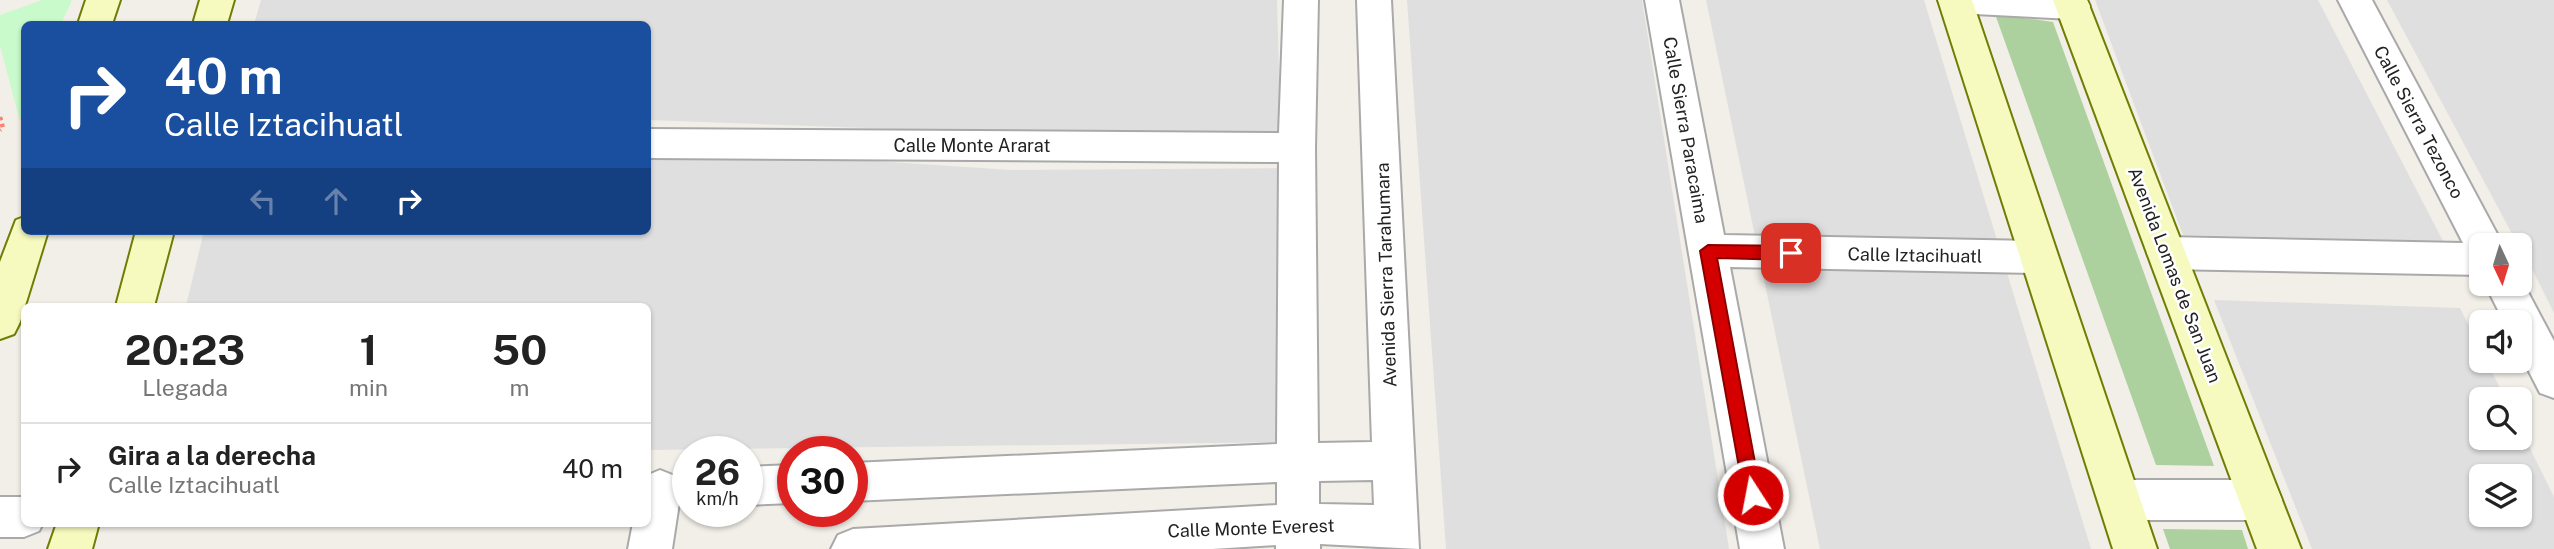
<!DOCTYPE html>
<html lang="es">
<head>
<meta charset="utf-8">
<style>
  body { margin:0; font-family:"Public Sans",sans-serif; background:#f6f6f6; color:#222; height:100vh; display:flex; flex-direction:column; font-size:26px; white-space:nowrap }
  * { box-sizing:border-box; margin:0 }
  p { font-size:23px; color:#767676 }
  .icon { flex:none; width:38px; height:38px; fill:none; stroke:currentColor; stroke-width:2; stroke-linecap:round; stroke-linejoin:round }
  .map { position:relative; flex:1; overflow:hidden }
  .sheet { position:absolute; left:21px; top:303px; width:630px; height:224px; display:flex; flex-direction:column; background:#fff; border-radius:10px; box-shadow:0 2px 5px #0004 }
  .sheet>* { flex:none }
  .guide { position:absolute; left:21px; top:21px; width:630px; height:214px; border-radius:10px; box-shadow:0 2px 5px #0004; background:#1a4fa0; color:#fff; overflow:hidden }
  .needle { width:46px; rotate:176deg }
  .fabs { position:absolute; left:2469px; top:233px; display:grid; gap:14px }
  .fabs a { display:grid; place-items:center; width:63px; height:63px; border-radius:10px; background:#fff; box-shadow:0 2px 5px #0004; font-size:35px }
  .speed { position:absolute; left:672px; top:436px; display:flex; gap:14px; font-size:35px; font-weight:700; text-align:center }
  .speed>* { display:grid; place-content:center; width:91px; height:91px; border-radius:50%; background:#fff; box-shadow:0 2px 5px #0004; line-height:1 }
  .speed small { font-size:18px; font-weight:400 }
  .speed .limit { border:10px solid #d22; background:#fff; color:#111 }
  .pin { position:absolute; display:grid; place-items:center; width:60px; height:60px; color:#fff; margin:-30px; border-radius:14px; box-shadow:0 4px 10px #0006 }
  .me { position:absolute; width:77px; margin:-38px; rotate:349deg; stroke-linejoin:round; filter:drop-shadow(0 0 5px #0008) }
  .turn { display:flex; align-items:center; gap:24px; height:147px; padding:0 28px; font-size:32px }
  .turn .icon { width:91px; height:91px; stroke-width:2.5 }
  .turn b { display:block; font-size:49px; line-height:60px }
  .lanes { display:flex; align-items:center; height:66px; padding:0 28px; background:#0003; justify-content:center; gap:35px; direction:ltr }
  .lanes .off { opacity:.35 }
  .eta { display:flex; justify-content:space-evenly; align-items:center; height:119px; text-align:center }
  .eta b { font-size:42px; font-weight:700; line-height:49px }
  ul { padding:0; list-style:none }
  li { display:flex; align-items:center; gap:21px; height:91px; padding:0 28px; border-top:2px solid #e0e0e0 }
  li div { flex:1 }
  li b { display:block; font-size:26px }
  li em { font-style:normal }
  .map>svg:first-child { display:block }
</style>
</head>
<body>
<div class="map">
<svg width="2554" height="549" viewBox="0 0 2554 549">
  <rect width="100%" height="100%" fill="#f2efe9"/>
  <g fill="#e0dfdf" fill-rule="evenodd">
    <polygon points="261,0 1277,0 1281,143 648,120 648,24 254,24"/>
    <polygon points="1407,0 1642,0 1729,549 1446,549"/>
    <polygon points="1706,0 1924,0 2091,549 1820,549"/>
    <polygon points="2095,0 2318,0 2443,241 2183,235"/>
    <polygon points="2387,0 2554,0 2554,313 2520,245 2518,245"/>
    <polygon points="648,149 695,149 1011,170 1293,168 1287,442 648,450 648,306 186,306 204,231 648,231"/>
    <path d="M2214,300L2460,308L2481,350L2482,360L2486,361L2506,399H2482V438H2520V428L2554,497V549H2312ZM2482,476H2520V514H2482Z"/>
  </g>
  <g fill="#add19e">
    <polygon points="1995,14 2053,22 2214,466 2156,465"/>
    <polygon points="2163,529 2242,530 2248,549 2170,549"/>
  </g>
  <polygon fill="#c8facc" points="42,0 72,0 61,24 24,24 24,110 20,121 0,46 0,15"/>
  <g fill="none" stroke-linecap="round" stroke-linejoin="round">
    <g stroke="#a9a9a9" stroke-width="4">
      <g id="street">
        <path d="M1284,0H1318L1315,148L1318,443L1372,442L1357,0H1391L1419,549L1320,544V549H1276V545L1212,549H831L838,535L853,529L1277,505V482L852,501V463L1277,444L1279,162L648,158V129L1279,133ZM1373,480L1374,505L1319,504V481Z"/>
        <polygon points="1645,0 1679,0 1724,235 2039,241 2053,246 2058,257 2053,268 2039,273 1730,267 1784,549 1740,549"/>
        <polygon points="1938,0 2087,0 2090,6 2085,15 2073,19 1955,13 1943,9"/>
        <polygon points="2338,0 2372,0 2503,245 2482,245 2482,275 2166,269 2153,264 2147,253 2153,242 2166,237 2463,243"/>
        <polygon points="2520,277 2554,341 2554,398 2540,393 2520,354 2520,322 2504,322 2485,284 2520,284"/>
        <polygon points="793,465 793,503 747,505 747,467"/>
        <polygon points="660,470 675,476 681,490 672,549 628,549 633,523 648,523 648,475"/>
        <polygon points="2119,480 2261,480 2276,486 2282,500 2276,514 2261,520 2119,520 2104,514 2098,500 2104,486"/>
        <polygon points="0,497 24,497 24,523 43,523 39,531 24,537 0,537"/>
      </g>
    </g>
    <g stroke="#707d05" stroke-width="4">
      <g id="secondary">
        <polygon points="86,0 120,0 112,24 78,24"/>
        <polygon points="200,0 234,0 227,24 193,24"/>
        <polygon points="1938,0 1972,0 2157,549 2113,549"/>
        <polygon points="2053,0 2087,0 2301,549 2257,549"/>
        <polygon points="24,217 24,231 48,231 20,322 14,334 0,339 0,262 16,220"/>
        <polygon points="136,231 174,231 154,306 116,306"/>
        <polygon points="57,523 99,523 92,549 48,549"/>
      </g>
    </g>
    <polyline stroke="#fa8072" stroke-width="4.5" stroke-dasharray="3.5 3.5" stroke-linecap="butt" points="0,117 3,128 0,130"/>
    <use href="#street" fill="#fff" fill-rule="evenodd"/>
    <use href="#secondary" fill="#f7fabf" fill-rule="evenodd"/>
  </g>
  <polygon fill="#d40000" stroke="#8a0000" stroke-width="2" points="1708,245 1791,246 1796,248 1798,253 1796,258 1791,260 1717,258 1761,495 1759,501 1753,503 1746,501 1744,495 1700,251"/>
  <g text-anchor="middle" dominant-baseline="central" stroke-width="5" stroke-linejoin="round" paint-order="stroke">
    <g font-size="18" fill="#222" stroke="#fff">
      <text transform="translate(2419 122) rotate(62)">Calle Sierra Tezonco</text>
      <text transform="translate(1686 130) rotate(80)">Calle Sierra Paracaima</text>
      <text x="972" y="145">Calle Monte Ararat</text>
      <text transform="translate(1915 255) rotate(1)">Calle Iztacihuatl</text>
      <text transform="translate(1386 275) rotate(-92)">Avenida Sierra Tarahumara</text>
      <text transform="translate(2175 275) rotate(69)">Avenida Lomas de San Juan</text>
      <text transform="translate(1251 528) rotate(-2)">Calle Monte Everest</text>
    </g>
  </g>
</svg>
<div class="fabs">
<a><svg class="needle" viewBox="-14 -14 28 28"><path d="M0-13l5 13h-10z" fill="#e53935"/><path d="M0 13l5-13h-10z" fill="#767676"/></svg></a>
<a><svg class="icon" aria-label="sound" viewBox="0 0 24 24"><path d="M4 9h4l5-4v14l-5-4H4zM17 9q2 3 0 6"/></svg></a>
<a><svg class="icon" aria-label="search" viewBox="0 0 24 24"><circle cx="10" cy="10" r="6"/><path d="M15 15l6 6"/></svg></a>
<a><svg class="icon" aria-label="layers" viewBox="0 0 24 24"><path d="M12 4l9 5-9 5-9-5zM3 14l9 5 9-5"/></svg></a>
</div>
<div class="speed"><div>26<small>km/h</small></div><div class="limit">30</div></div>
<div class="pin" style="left:1791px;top:253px;background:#d93025"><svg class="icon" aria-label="arrive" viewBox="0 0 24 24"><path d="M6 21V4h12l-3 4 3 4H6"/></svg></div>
<svg class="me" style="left:1753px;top:495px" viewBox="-20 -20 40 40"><circle r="17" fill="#d40000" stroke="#fff" stroke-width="3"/><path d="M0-11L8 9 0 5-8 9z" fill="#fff"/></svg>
<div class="guide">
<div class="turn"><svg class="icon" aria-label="right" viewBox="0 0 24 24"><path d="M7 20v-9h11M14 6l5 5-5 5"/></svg><div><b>40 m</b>Calle Iztacihuatl</div></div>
<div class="lanes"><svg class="icon off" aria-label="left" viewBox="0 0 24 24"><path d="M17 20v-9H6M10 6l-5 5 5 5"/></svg><svg class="icon off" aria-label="ahead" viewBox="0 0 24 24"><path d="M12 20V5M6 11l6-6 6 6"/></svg><svg class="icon" aria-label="right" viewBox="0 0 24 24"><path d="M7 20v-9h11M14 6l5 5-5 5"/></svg></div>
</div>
<section class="sheet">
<div class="eta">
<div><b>20:23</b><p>Llegada</p></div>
<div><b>1</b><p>min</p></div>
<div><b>50</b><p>m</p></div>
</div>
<ul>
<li><svg class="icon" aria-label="right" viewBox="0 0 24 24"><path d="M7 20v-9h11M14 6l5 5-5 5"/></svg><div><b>Gira a la derecha</b><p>Calle Iztacihuatl</p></div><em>40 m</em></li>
</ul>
</section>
</div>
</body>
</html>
